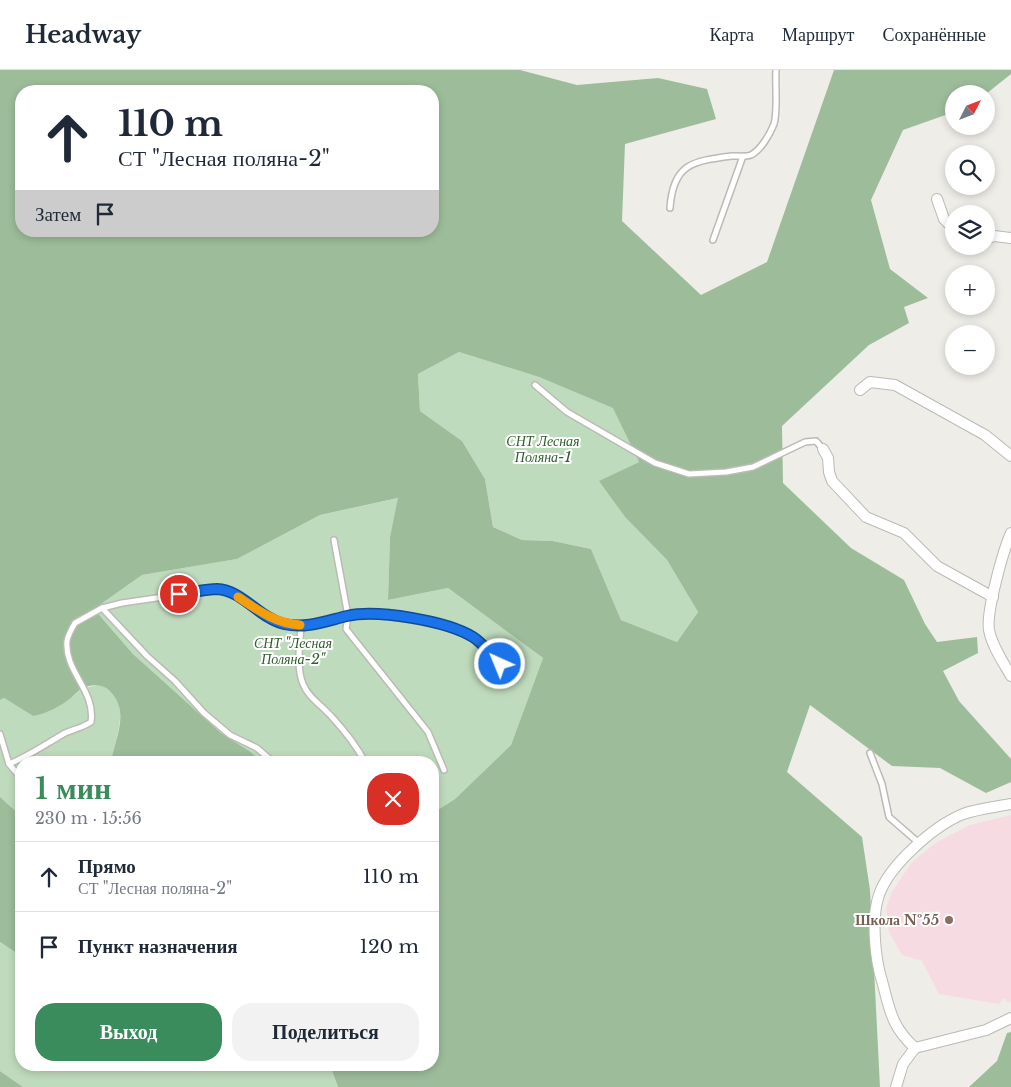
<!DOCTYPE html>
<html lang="ru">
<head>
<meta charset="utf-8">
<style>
  body { margin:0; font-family:"Libre Baskerville",serif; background:#f2f2f3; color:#1f2937; height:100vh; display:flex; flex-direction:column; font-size:19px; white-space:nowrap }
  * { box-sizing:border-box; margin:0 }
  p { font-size:16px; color:#747a83 }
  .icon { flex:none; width:28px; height:28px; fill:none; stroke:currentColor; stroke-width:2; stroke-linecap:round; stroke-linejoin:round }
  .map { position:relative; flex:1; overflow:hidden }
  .sheet { position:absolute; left:15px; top:686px; width:424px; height:315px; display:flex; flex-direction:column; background:#fff; border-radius:20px; box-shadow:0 2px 8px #0003 }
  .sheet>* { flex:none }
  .guide { position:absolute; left:15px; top:15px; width:424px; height:152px; border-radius:20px; box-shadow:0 2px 8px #0003; background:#fff; color:#1f2937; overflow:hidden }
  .needle { width:32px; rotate:48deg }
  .tools { position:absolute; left:945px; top:15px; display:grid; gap:10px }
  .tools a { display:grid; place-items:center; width:50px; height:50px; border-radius:50%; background:#fff; box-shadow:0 2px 8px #0003; font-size:25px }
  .pin { position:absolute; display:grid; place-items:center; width:42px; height:42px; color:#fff; margin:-21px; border:2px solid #fff; border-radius:50%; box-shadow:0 1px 5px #0007 }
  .me { position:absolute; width:55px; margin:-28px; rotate:316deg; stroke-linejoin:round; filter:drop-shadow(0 0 4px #0008) }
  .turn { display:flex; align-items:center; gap:18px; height:105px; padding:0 20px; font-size:22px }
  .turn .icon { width:65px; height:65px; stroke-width:2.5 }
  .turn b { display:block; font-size:35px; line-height:42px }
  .then { display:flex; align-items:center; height:48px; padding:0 20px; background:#0003; gap:10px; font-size:19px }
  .round { display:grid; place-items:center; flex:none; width:52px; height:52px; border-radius:20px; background:#f2f2f3 }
  .overview { display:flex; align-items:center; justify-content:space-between; height:85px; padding:0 20px }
  h1 { font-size:30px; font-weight:600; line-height:38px; color:#3b8c5c }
  .cta { display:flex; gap:10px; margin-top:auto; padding:10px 20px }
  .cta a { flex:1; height:58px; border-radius:20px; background:#3b8c5c; color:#fff; font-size:20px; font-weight:600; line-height:58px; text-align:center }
  .cta a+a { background:#f2f2f3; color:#1f2937 }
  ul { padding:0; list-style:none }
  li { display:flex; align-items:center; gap:15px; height:70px; padding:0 20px; border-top:1px solid #e0e1e3 }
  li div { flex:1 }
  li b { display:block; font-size:19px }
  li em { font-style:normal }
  header { display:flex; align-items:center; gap:30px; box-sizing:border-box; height:70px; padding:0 25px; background:#fff; border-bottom:1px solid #e0e1e3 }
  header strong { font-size:24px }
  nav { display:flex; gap:28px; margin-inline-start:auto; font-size:18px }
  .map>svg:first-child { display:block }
</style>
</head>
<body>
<header>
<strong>Headway</strong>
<nav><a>Карта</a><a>Маршрут</a><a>Сохранённые</a></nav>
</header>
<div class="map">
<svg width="1011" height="1017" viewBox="0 0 1011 1017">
  <rect width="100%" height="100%" fill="#efede8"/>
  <polygon fill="#f6dce2" points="1011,745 1011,930 1009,933 1003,928 999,934 939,924 922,891 902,885 889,862 886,838 892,822 912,792 937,772 970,755"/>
  <g fill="#bfdbbd">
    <polygon points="459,282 539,307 614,338 639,392 600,411 625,447 667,490 698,542 677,572 621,550 591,479 553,471 522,470 493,457 485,409 462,371 420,341 418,304"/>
    <polygon points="399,428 390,467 388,530 448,518 543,588 511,675 455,729 433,743 432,692 260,692 251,682 221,663 133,584 94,539 142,505 237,489 320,445"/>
    <path d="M99,615C135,626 115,667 111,692H21V746L0,727V630L4,628L33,646L68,630L83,618Z"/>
    <polygon points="0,872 21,886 21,995 330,995 338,1017 23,1017 0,1001"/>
  </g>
  <g fill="#9dbd9a" fill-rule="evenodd">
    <path d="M0,0H520L577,15L658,8L707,19L716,49L625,74L622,151L701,225L767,192L834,0H1011V4L986,24H954V42L903,60L871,130L890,199L928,228L904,237L909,253L869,275L782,356L783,413L851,478L904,510L925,554L937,572L977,567L978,583L943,601L959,631L1011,689V712L986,723L940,698L892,696L810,635L787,702L862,767L870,820L880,1017H338L330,995H432L433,743L455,729L511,675L543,588L448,518L388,530L390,467L398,428L320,445L237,489L142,505L94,539L133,584L221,663L251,682L260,692H111C115,667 131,642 109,620C103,614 90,614 83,618C79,620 74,625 71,628C59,637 48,643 33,646L4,628L0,630ZM21,21H432V161H21ZM459,282L539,307L613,338L639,392L599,411L625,447L667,490L698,542L677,572L621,550L591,479L553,471L522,470L493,457L485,409L462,371L420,341L418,304Z"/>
    <polygon points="0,727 21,746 21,886 0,872"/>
    <polygon points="1011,962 1011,1017 969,1017 997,991 1007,963"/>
    <polygon points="0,1001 23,1017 0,1017"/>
  </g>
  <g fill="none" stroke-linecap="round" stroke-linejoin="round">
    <g stroke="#bcbab5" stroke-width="8">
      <g id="service">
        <path d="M670,138C673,94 692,91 732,86C737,86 746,87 751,85C761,80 770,64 774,54C778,41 775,14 776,0"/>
        <polyline points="713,170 743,86"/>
        <polyline points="535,315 567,342 655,393 689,404 726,402 753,397 805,372 816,371 823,379"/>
        <path d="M334,470L348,546C382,544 449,548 476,569C485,576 492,586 500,594"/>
        <polyline points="102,538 147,586 175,611 204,643 230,665 257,678 273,692"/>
        <path d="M301,556C300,573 296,597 303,614C308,627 321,635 331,646C344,660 356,675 365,692"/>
        <polyline points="0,664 9,694"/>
        <polyline points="870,683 882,714 889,747 919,773"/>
        <path d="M21,708L9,694C29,686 46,674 65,663C74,659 82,658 91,652C96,621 64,601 67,571C68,565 72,558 75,553L102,538L122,533L218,519C238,524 250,538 268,548C293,561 323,554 348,546L346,559L428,662L444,700"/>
      </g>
    </g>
    <g stroke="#bcbab5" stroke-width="12">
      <g id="minor">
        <polyline points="937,129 944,149 954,159"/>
        <polyline points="986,169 994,166 1011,168"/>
        <polyline points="860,320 870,312 895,315 985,365 1011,386"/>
        <polyline points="823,379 828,388 829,402 832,411 866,447 904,463 937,496 993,527"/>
        <path d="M1011,463C1003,481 986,542 989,560C992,576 1003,592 1011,606"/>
        <path d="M915,978C891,956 890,940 882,911C875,889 871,847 879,825C889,795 934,756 963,744C977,739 995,737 1011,734"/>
        <polyline points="896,1017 903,994 915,978 986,960 1011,948"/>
      </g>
    </g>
    <use href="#service" stroke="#fff" stroke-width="5"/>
    <use href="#minor" stroke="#fff" stroke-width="10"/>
  </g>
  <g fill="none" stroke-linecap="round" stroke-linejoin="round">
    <g stroke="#114b97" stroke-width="12">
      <path id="route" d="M179,524C191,523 205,519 217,519C242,520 259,548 284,554C306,559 326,551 347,546C377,539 447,551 473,567C483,573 492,586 500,594"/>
    </g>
    <use href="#route" stroke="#1a73e8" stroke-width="9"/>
    <path stroke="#f59e0b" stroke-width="9" d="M238,527C259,541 275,553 300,555"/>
  </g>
  <circle fill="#8d6e63" stroke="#fff" stroke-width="2" cx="949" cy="850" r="5"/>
  <g text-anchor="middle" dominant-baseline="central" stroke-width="4" stroke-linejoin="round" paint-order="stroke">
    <g font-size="14" font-style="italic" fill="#305d2d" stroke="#fff">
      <text x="543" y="371">СНТ Лесная<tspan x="543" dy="16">Поляна-1</tspan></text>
      <text x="293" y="573">СНТ "Лесная<tspan x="293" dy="16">Поляна-2"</tspan></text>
    </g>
    <g font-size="14" font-weight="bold" fill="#785e54" stroke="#fff" text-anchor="end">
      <text x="939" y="850">Школа №55</text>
    </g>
  </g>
</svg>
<div class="tools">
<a><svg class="needle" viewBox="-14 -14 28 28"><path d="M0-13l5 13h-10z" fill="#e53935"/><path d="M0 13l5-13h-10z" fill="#747a83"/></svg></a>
<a><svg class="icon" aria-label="search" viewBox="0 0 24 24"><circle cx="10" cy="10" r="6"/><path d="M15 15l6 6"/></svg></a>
<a><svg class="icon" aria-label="layers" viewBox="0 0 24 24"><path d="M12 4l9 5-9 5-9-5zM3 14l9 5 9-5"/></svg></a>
<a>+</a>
<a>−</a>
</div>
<div class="pin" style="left:179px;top:524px;background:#d93025"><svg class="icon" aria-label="arrive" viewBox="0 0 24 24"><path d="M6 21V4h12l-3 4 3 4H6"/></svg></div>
<svg class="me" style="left:500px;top:594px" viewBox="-20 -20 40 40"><circle r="17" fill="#1a73e8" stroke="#fff" stroke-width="3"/><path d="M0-11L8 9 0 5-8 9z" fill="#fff"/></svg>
<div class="guide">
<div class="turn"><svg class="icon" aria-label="ahead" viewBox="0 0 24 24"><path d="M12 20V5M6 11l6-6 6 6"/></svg><div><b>110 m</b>СТ &quot;Лесная поляна-2&quot;</div></div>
<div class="then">Затем<svg class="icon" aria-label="arrive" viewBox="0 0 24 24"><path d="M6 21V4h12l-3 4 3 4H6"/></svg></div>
</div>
<section class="sheet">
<div class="overview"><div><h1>1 мин</h1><p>230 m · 15:56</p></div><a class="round" style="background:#d93025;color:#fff"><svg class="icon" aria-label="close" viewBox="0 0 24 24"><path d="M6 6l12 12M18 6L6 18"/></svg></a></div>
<ul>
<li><svg class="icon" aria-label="ahead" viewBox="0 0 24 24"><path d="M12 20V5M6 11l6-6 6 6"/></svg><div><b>Прямо</b><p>СТ &quot;Лесная поляна-2&quot;</p></div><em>110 m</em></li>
<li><svg class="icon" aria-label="arrive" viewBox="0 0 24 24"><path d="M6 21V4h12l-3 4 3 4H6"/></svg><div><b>Пункт назначения</b></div><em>120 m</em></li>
</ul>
<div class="cta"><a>Выход</a><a>Поделиться</a></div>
</section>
</div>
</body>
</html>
